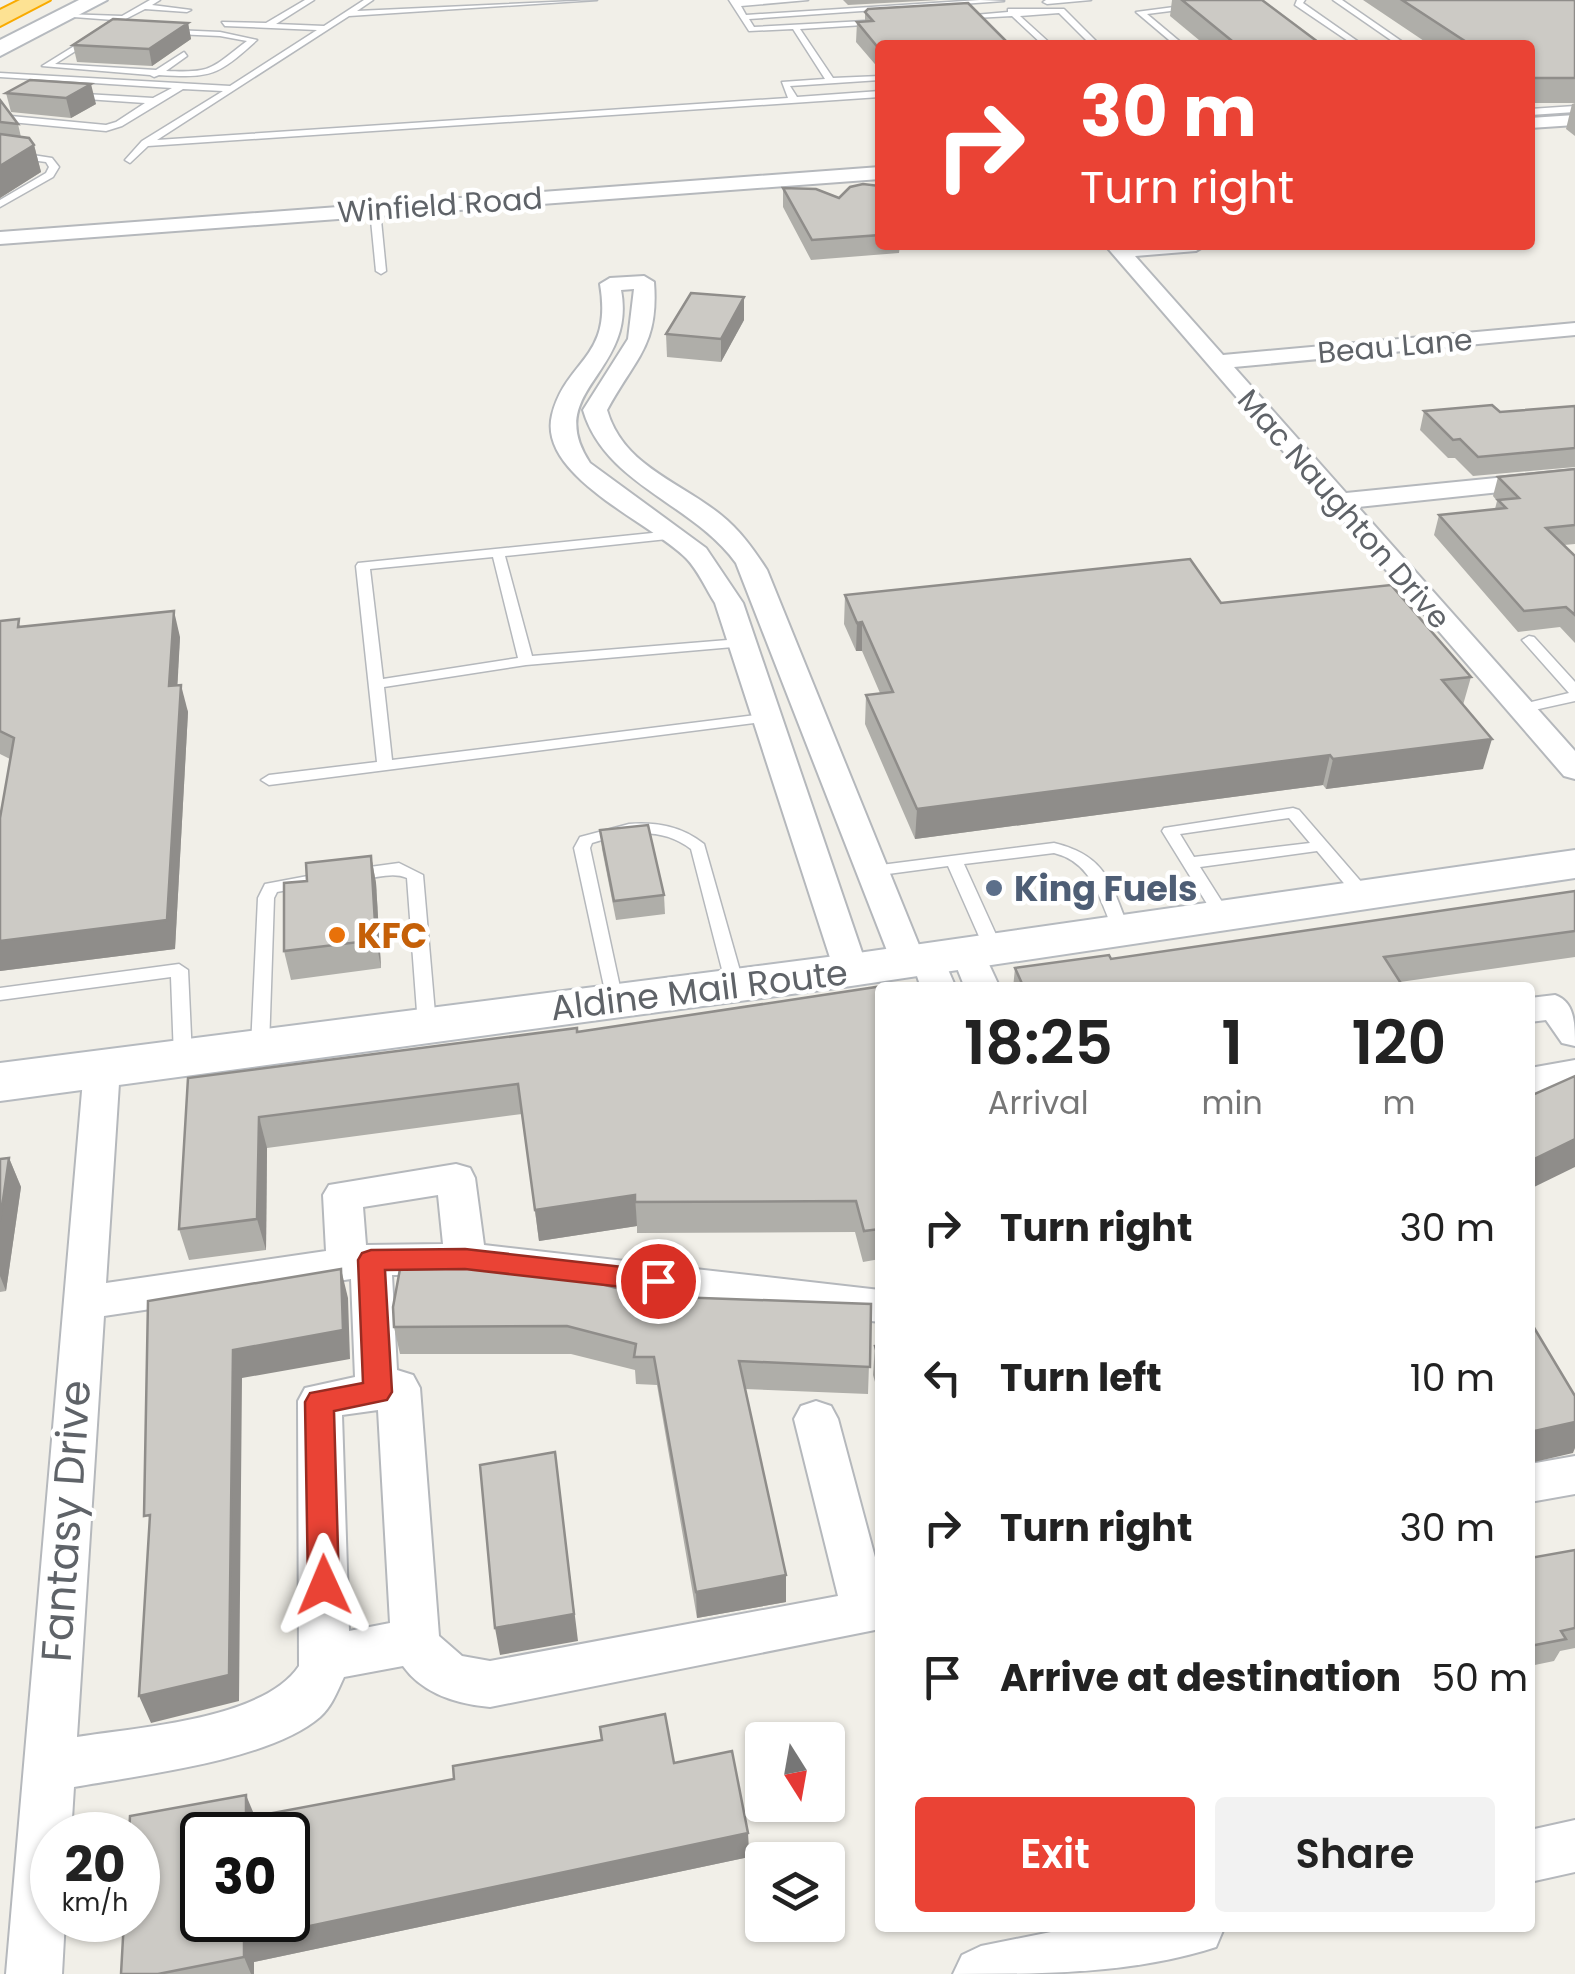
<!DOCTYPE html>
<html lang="en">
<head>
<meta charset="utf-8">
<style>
  body { margin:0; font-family:Poppins,sans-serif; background:#f2f2f2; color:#222; height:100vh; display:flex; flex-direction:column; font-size:38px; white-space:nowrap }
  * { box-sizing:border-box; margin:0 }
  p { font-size:32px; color:#767676 }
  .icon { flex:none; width:55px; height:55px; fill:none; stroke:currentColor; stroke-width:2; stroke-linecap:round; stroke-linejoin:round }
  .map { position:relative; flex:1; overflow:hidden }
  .drawer { position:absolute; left:875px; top:982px; width:660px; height:950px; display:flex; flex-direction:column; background:#fff; border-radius:10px; box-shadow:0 2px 8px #0004 }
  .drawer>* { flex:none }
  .top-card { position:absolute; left:875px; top:40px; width:660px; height:210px; border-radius:10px; box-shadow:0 2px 8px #0004; background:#ea4335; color:#fff; overflow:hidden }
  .needle { width:65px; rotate:169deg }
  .controls { position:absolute; left:745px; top:1722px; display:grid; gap:20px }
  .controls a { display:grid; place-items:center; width:100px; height:100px; border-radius:10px; background:#fff; box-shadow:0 2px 8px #0004; font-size:50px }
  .speed { position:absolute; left:30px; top:1812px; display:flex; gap:20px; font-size:50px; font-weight:700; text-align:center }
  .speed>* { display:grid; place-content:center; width:130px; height:130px; border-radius:50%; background:#fff; box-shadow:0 2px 8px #0004; line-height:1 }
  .speed small { font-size:25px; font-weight:400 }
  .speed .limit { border:5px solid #111; border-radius:15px; background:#fff; color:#111 }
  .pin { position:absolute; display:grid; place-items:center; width:85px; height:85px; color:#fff; margin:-42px; border:5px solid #fff; border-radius:50%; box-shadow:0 2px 10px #0007 }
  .me { position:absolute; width:110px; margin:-55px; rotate:359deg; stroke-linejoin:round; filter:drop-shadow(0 0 8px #0008) }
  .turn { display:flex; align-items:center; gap:35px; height:210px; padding:0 40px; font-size:45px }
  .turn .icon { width:130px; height:130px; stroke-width:2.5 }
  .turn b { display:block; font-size:70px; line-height:85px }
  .eta { display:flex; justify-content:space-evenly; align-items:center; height:170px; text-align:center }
  .eta b { font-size:60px; font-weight:600; line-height:70px }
  .primary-button { display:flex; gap:20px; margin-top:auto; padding:20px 40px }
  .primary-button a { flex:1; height:115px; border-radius:10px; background:#ea4335; color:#fff; font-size:40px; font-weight:600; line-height:115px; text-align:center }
  .primary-button a+a { background:#f2f2f2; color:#222 }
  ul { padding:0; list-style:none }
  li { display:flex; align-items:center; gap:30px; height:150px; padding:0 40px }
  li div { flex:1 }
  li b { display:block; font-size:38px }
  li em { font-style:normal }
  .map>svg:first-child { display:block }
</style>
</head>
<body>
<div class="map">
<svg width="1575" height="1974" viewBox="0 0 1575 1974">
  <rect width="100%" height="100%" fill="#f1efe8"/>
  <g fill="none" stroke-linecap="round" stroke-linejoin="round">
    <g stroke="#b5b8bc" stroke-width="3">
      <g id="lane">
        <polygon points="150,0 160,0 152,5 191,10 187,12 145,9 114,25 110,23 114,20 60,16 64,14 122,16"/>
        <polygon points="305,0 314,0 276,24 324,26 364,0 373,0 357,11 597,0 349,16 157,140 788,98 782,82 825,79 793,29 749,31 729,0 808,0 741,6 746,15 980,0 1004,1 749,19 754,27 883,20 880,24 800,29 833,78 880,76 880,80 790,86 797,97 880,91 880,97 148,146 130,163 125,160 142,141 223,91 183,89 122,126 106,131 0,121 0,115 106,125 116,122 145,103 71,98 68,93 153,98 172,88 0,77 0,73 230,86 317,30 225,26 222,22 266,23"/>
        <polygon points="1046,0 1091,0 1047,4 1043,2"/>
        <polygon points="1297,0 1305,0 1303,3 1363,45 1354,45 1295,5"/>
        <polygon points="1333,0 1342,0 1407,45 1398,45"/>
        <polygon points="1197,4 1194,8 1147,14 1184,45 1175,45 1136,12"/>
        <polygon points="1008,9 1064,9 1100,45 1091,45 1059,13 1020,16 1052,45 1043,45 1012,16 956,19 952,17 1008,12"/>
        <path d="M105,27L220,32L257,40C217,76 212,78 159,75L154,77L150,75L42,66ZM107,31L220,36L247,41C210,69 213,73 166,71L187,56L184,52L156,70L55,64Z"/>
        <polygon points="1575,106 1575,112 1530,115 1530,109"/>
        <polygon points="0,150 52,158 59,167 53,177 0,207 0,200 46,173 49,167 46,162 0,156"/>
        <polygon points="375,207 380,210 386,271 381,274 376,271 370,210"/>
        <path d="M672,531L678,535L677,538L505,556L532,656L740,639L745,640V646L526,665L384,687L392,760L764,714L771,718L769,721L269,785L261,780L269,775L377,762L356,566L358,563ZM493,557L518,658L383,679L370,569Z"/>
        <polygon points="1529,636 1534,637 1575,682 1575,701 1520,713 1515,712 1515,706 1569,693 1522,640"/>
        <path d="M1293,808L1299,810L1370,892L1372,896L1370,900H1358L1317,851L1200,867L1231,916L1229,920H1217L1162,831L1164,828ZM1289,818L1310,843L1194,857L1180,834Z"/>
        <path d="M629,824C657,822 681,826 704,844L744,985L741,989L735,991L726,985L691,849C661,826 626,832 592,843L590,848L623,1001L614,1007L608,1005L574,848L580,837Z"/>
        <path d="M1054,843C1108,856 1111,885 1130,931L1128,935H1116C1099,902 1095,863 1054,853L964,864L1003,950L994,956L985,950L948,866L873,876L865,871L873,866Z"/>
        <path d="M399,863L423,875L436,1025L427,1031L418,1025L407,878C387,869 364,886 347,874L355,869Z"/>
        <polygon points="329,872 337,877 335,881 277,892 274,898 269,1047 266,1051 254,1051 251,1047 258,898 265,884"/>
        <polygon points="179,964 188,970 192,1057 183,1063 174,1057 171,977 0,1000 0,988"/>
      </g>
    </g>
    <g stroke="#b5b8bc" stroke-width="4">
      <g id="street">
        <polygon points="1575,115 1575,125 1530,128 1530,118"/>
        <polygon points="880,167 880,179 0,244 0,232"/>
        <polygon points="1105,245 1206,245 1196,251 1135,256 1223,355 1575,323 1575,335 1234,367 1346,493 1575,470 1575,484 1358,507 1575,751 1575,779 1564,776"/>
        <path d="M644,276L654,282C659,346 635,358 607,410C623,466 679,481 721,515C740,530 754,550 767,570L921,950L940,951L956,988H921L915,970L896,969L891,961L736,563C693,503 605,485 583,410L628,339L634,289L621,290C637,373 542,391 590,463L706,548L743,603L868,970L863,978L851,981L839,978L834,970L715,603C706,589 698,570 686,558C650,522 537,476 552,415C566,359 613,359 600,284L610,278Z"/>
        <polygon points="968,942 980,945 1000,988 965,988 951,953 956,945"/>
        <path d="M1555,995C1575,1002 1575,1024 1575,1046L1562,1043L1546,1020L1530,1022V998Z"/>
        <path d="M102,1055L115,1059L120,1068L106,1283L326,1251L323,1195L329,1185L456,1164L470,1168L475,1178L484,1245L880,1290V1322L465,1275H392L397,1370L413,1375L420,1388L439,1636L462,1656L490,1661L838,1596L794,1419L801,1406L816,1401L831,1406L838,1419L880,1576V1629L490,1707C457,1704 423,1694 403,1666L344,1677C337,1692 332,1706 320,1717C269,1761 140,1775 74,1787L71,1835H52V1920H65L62,1974H6L84,1068L89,1059ZM438,1195L443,1244L366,1245L363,1207ZM351,1279L355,1377L305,1388L298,1401L299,1666C263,1720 137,1727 77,1737L104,1316ZM378,1410L390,1623L349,1631L342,1415Z"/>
        <polygon points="1575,1060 1575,1086 1530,1094 1530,1068"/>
        <polygon points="1575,1456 1575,1494 1530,1502 1530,1464"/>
        <polygon points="1575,1820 1575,1872 1530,1882 1530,1830"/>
        <path d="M1071,1928H1224L1216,1947C1133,1974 1042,1974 953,1974L962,1955L981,1946Z"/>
      </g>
    </g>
    <g stroke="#b6babf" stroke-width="4">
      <g id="secondary">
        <polygon points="79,0 107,0 0,56 0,40"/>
        <polygon points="1575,850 1575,878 851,986 0,1101 0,1063 851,954"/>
      </g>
    </g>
    <g stroke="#f9ab00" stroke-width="4">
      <polygon id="highway" points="20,0 50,0 0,26 0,10"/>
    </g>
    <use href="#lane" fill="#fff" fill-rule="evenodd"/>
    <use href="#street" fill="#fff" fill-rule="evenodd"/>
    <use href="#secondary" fill="#fff" fill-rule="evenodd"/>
    <use href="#highway" fill="#fde293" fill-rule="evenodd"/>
  </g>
  <g fill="#afaea9">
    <polygon points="843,0 939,0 848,5"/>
    <polygon points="1172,0 1262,0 1322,45 1205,45 1170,16"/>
    <polygon points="1363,0 1574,0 1575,1 1575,103 1530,103 1530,45 1430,45"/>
    <polygon points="865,12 1006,41 1006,45 880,45 880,70 856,42 857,22 865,22"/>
    <polygon points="188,23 191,39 152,66 77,62 73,45"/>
    <polygon points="30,80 96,104 71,118 11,112 6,93"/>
    <polygon points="0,100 18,124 21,137 34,145 41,172 0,198"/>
    <polygon points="1575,103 1575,136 1566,129 1572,104"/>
    <polygon points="880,186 880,245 900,245 899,253 811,260 783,207 783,188 839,198"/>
    <polygon points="744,297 744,320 721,362 667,357 666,334"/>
    <polygon points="1575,406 1575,467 1473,476 1455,458 1448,458 1420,430 1424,411 1500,412"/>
    <polygon points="1575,469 1575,544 1564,545 1575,556 1575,643 1560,627 1518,632 1434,535 1439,515 1495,509 1497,501 1493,496 1498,477"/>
    <polygon points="845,595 1221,603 1471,677 1463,705 1483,769 1326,789 1323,785 915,839 865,724 866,695 880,693 862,651 856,651 844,624"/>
    <polygon points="0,621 21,626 180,637 177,685 188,712 175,949 0,971 0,818 10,759 0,754"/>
    <polygon points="600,830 664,895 665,914 616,920 602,849"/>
    <polygon points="371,856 376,883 381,968 291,980 284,951 307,881"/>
    <polygon points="1575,891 1575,957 1400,982 1404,988 1013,988 1015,968 1111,959"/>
    <polygon points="880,988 880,1259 863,1262 855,1232 637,1233 637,1226 539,1241 522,1114 267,1148 266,1250 189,1260 179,1229 188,1078 577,1032"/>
    <polygon points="9,1158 21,1187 6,1291 0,1292 0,1159"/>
    <polygon points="568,1268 569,1276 647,1296 871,1304 868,1394 745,1389 786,1575 786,1602 697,1618 657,1385 636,1384 635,1370 571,1354 400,1354 394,1327"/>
    <polygon points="880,1345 880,1399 873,1375 875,1346"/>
    <polygon points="1575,1550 1575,1648 1560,1651 1554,1661 1530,1666 1530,1558"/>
    <polygon points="674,1763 748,1833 749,1857 254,1962 254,1974 121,1974 255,1816"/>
  </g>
  <g fill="#8f8d8a">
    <polygon points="188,23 191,39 152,66 149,49"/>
    <polygon points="1006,41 1006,45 951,45"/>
    <polygon points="91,84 96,104 71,118 66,98"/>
    <polygon points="34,145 41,172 0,198 0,166"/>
    <polygon points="744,297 744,320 721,362 721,339"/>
    <polygon points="174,611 180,637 176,713 169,686"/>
    <polygon points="862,622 862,651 856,651 857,623"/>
    <polygon points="181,685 188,712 175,949 0,971 0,941"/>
    <polygon points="1492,739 1483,769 1326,789 1333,759"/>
    <polygon points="1330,755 1323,785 915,839 917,809"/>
    <polygon points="371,856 376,883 381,968 376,940"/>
    <polygon points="259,1117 267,1148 266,1250 257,1219"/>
    <polygon points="1575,1139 1575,1167 1530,1189 1530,1161"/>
    <polygon points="9,1158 21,1187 6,1291 0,1276 0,1221"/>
    <polygon points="635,1195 637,1226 539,1241 535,1210"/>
    <polygon points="341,1269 348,1298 350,1359 242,1378 239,1701 151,1723 139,1696 233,1350"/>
    <polygon points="1575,1422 1575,1448 1573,1453 1530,1463 1530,1432"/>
    <polygon points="555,1452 578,1641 500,1655 495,1628"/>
    <polygon points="786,1575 786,1602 697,1618 696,1592"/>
    <polygon points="246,1795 256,1819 246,1818"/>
    <polygon points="748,1833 749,1857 254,1962 254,1974 251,1974 244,1957 244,1940"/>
  </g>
  <g fill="#cccac5" stroke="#8f8d8a" stroke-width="2.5" fill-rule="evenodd">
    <polygon points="1182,0 1262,0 1322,45 1237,45"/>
    <polygon points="1402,0 1574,0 1575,1 1575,78 1530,78 1530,45 1471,45"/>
    <polygon points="968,3 1006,41 951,45 880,45 880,50 857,22 873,21 865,12 868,9"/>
    <polygon points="113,19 188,23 149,49 73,45"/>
    <polygon points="30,80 91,84 66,98 6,93"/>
    <polygon points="0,100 18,124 0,122"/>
    <polygon points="0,134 29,138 34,145 0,166"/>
    <polygon points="863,184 880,186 880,235 812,240 783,188 816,189 839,198 850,187"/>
    <polygon points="691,293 744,297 721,339 666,334"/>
    <polygon points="1492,405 1500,412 1575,406 1575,448 1478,457 1460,439 1453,440 1424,411"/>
    <polygon points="1575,469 1575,525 1546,528 1575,556 1575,615 1566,607 1524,611 1439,515 1506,508 1498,500 1519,498 1498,477"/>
    <polygon points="1190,559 1221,603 1391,585 1471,677 1442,680 1492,739 1333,759 1330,755 917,809 866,695 893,692 862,622 857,623 845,595"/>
    <polygon points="174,611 169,686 181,685 167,920 0,941 0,818 14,738 0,731 0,621 19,619 18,627"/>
    <polygon points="648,825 664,895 614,901 600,830"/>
    <polygon points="371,856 376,940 284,951 284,883 307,881 306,863"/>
    <polygon points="1575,891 1575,931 1384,957 1404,988 1024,988 1015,968 1109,955 1111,959"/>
    <polygon points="896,984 897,988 880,988 880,1229 864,1231 856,1201 635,1202 635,1195 535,1210 518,1084 259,1117 257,1219 179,1229 188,1078 577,1028 577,1032"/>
    <polygon points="1575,1076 1575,1139 1530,1161 1530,1096"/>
    <polygon points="9,1158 0,1221 0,1159"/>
    <polygon points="568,1268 567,1275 647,1296 871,1304 870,1367 739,1361 786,1575 696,1592 654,1357 634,1357 636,1344 567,1326 394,1327 393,1307 400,1269"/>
    <polygon points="341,1269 343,1330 233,1350 229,1675 139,1696 150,1515 144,1516 148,1301"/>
    <polygon points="1530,1321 1575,1396 1575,1422 1530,1432"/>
    <polygon points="880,1345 880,1365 875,1346"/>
    <polygon points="555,1452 574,1614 495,1628 480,1465"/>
    <polygon points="1575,1550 1575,1628 1561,1631 1566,1639 1530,1646 1530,1558"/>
    <path d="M665,1714L674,1763L732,1751L748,1833L244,1940V1957L158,1974H121L124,1920H138V1835H129L130,1816L246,1795V1818L454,1779L453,1766L602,1740L600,1727ZM202,1835H288V1920H202Z"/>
  </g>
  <polygon fill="#ea4335" stroke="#982c22" stroke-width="2.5" points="465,1249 658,1271 668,1274 672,1281 668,1288 658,1291 465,1269 385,1270 392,1392 387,1400 334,1411 339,1585 335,1595 324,1599 313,1595 308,1585 305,1402 310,1393 363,1383 358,1260 362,1253 371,1250"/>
  <circle fill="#5c6f8a" stroke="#fff" stroke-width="4" cx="994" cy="888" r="10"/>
  <circle fill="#e8710a" stroke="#fff" stroke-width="4" cx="337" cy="935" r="10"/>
  <g text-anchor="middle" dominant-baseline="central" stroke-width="9" stroke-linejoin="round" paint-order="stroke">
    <g font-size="30" fill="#5f6368" stroke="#fff">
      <text transform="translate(440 205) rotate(-4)">Winfield Road</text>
      <text transform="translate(1395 346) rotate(-5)">Beau Lane</text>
      <text transform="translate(1344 509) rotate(49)">Mac Naughton Drive</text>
    </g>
    <g font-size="35" font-weight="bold" fill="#4e5e75" stroke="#fff" text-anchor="start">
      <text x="1014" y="888">King Fuels</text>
    </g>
    <g font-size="35" font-weight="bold" fill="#c56008" stroke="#fff" text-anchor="start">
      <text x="357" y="935">KFC</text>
    </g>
    <g font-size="35" fill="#5f6368" stroke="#fff">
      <text transform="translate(699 990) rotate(-7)">Aldine Mail Route</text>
    </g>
    <g font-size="42" fill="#5f6368" stroke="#fff">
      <text transform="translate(66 1521) rotate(-86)">Fantasy Drive</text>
    </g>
  </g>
</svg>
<div class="controls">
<a><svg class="needle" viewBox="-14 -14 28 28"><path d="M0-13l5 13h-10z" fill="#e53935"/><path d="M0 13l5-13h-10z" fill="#767676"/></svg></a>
<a><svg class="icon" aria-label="layers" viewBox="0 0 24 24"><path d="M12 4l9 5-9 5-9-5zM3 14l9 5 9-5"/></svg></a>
</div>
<div class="speed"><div>20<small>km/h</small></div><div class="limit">30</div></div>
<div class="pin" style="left:658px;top:1281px;background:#d93025"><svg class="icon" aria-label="arrive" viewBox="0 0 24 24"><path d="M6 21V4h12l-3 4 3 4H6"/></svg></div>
<svg class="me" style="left:324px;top:1585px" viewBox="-20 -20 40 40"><path d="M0-17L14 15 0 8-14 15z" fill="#ea4335" stroke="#fff" stroke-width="4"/></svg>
<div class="top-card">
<div class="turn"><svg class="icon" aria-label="right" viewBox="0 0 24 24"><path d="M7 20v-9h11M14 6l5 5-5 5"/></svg><div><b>30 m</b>Turn right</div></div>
</div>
<section class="drawer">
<div class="eta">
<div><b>18:25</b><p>Arrival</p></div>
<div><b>1</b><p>min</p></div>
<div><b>120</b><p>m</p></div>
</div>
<ul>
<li><svg class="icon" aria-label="right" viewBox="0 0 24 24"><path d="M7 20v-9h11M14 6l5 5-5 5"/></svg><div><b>Turn right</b></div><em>30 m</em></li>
<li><svg class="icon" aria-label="left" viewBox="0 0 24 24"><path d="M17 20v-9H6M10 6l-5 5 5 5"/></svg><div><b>Turn left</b></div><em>10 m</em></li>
<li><svg class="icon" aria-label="right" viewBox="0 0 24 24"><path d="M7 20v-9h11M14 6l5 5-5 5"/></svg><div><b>Turn right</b></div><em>30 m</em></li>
<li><svg class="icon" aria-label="arrive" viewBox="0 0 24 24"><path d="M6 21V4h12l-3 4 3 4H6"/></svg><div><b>Arrive at destination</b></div><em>50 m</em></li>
</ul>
<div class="primary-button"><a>Exit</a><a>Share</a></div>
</section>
</div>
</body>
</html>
